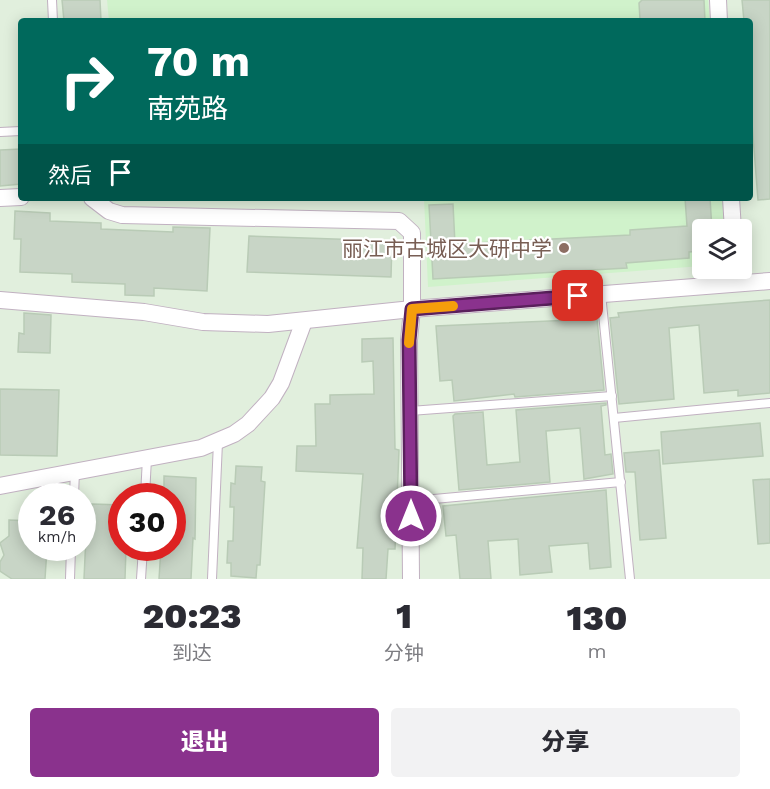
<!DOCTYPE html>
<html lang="zh">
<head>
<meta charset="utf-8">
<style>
  body { margin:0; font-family:"Work Sans","Noto Sans SC",sans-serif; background:#f2f2f3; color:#2b2b33; height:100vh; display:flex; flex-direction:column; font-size:22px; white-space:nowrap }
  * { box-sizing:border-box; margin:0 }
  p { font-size:20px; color:#7c7c81 }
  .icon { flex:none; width:33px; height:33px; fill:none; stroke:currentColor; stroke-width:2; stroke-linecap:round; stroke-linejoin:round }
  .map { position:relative; height:579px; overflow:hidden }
  .drawer { display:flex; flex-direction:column; background:#fff; flex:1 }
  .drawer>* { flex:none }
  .guide { position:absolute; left:18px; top:18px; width:735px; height:183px; border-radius:6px; box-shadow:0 3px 15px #0003; background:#00695c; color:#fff; overflow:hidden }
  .tools { position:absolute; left:692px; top:219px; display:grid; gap:12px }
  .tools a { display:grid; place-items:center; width:60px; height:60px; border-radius:6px; background:#fff; box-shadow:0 3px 15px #0003; font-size:30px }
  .speed { position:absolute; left:18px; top:483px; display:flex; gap:12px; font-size:30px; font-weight:700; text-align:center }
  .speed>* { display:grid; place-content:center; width:78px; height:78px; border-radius:50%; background:#fff; box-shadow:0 3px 15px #0003; line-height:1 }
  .speed small { font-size:15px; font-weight:400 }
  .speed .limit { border:9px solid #d22; background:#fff; color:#111 }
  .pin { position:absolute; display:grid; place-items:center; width:51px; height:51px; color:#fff; margin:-26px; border-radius:12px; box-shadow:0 3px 9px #0006 }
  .me { position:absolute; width:66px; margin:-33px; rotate:0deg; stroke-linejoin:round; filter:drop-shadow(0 0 4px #0008) }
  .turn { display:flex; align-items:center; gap:21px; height:126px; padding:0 30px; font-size:27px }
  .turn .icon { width:78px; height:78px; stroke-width:2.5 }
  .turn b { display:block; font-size:42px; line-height:51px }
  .then { display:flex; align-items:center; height:57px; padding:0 30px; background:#0003; gap:12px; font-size:22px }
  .eta { display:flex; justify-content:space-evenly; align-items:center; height:102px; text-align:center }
  .eta b { font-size:36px; font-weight:800; line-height:42px }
  .button { display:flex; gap:12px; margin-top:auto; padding:12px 30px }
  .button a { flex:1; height:69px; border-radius:6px; background:#8a328d; color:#fff; font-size:24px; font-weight:800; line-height:69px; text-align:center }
  .button a+a { background:#f2f2f3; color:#2b2b33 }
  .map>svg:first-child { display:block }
</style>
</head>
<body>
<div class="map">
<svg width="770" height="579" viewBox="0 0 770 579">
  <rect width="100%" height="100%" fill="#e1efdd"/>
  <g fill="#d0f2cb">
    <polygon points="107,0 708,0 710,21 109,21"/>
    <polygon points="424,198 723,198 725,229 702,230 702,266 428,287"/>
  </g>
  <g fill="#c8d5c6" stroke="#b9cbb6" stroke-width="1.5">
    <polygon points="62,0 100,0 101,21 64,21"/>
    <polygon points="642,0 704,0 705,21 643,21 640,19 639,3"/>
    <polygon points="742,0 770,0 770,199 758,200 750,98 750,21 744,21"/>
    <polygon points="21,149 21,184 0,186 0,150"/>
    <polygon points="685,198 710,198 712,230 702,230 702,251 689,252 689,258 626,263 627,268 433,279 429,205 453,204 455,244 630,235 630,230 687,226"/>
    <polygon points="15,211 50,213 50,221 101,223 101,229 173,232 173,227 210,228 207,291 154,288 154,296 125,295 125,284 72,282 72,274 20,272 21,239 14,239"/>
    <polygon points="249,236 392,241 391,277 247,272"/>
    <polygon points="770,300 770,393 738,396 738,390 704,393 699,325 669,328 674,399 619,404 610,318 619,317 618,313 679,307"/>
    <polygon points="24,313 51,315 50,353 18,352 19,333 24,334"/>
    <polygon points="597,319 604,390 515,397 514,394 454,401 452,380 440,381 436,326"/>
    <polygon points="393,338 395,449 399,450 395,549 388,549 386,579 362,579 363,548 357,548 363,474 296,471 297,446 316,446 315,404 330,404 330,395 374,394 373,361 362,362 362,339"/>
    <polygon points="0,389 59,390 57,456 0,455"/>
    <polygon points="606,403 606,405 601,406 605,455 611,454 613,474 584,479 580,428 546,431 550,482 459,490 453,416 455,414 483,412 487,465 520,462 516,410"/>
    <polygon points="760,423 763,456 663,464 661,432"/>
    <polygon points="659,450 666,538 640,540 635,472 626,472 624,453"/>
    <polygon points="236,466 262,467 261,481 265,482 260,565 257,565 256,578 231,576 231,563 227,563 228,541 233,541 234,507 230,507 231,483 235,484"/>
    <polygon points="164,476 196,478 195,539 193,538 191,579 159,579 161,548 172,548 172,496 164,496"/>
    <polygon points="770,479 770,543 758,544 753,480"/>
    <polygon points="606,490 611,567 590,569 588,543 549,546 552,572 520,575 518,539 488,541 491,579 460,579 456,535 446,536 443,506"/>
    <polygon points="92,504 122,505 122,548 126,548 125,579 84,579 87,514 92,514"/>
    <polygon points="9,520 32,521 32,548 47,548 45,579 12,579 0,571 0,562 4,555 0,543 9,536"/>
  </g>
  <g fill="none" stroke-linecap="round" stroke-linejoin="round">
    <g stroke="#c1b1c1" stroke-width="10">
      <g id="lane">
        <polyline points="52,0 53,21"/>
        <polyline points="0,132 21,131"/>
        <polyline points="601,294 630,579"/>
        <polyline points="410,411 612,396"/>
        <polyline points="614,418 770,403"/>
        <polyline points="74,496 75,471"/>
        <polyline points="145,496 147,458"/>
        <polyline points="434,499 621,482"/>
        <polyline points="70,579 71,548"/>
        <polyline points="141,579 143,548"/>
        <polyline points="212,579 218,442"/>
      </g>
    </g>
    <g stroke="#c1b1c1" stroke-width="18">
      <g id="street">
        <polyline points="718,0 719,21"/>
        <polyline points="0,198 21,197"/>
        <polyline points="92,198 109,211 122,215 399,221 412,233 412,309 409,340 411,579"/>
        <polyline points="731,198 733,230"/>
        <polyline points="0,300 144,312 203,322 268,324 412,309 770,281"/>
        <polyline points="0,486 201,448 234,434 248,424 272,398 281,383 304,321"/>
      </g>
    </g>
    <use href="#lane" stroke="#fff" stroke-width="8"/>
    <use href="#street" stroke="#fff" stroke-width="16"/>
  </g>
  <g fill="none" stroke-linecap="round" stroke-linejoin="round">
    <g stroke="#5a205c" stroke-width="15">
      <polyline id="route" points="411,516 409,340 412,309 578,296"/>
    </g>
    <use href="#route" stroke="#8a328d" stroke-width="10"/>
    <polyline stroke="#f59e0b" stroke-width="10" points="409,343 412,309 453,306"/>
  </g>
  <circle fill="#8d6e63" stroke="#fff" stroke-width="2" cx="564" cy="248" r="6"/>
  <g text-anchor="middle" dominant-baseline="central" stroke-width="4.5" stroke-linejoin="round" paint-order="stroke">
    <g font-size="21" fill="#785e54" stroke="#fff" text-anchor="end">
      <text x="552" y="248">丽江市古城区大研中学</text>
    </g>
  </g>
</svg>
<div class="tools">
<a><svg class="icon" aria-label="layers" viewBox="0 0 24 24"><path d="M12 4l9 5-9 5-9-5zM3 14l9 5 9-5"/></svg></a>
</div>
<div class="speed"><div>26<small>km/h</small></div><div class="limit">30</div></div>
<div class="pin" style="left:578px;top:296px;background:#d93025"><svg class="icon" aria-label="arrive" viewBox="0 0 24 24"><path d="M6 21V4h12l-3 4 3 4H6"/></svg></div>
<svg class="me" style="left:411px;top:516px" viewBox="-20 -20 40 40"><circle r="17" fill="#8a328d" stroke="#fff" stroke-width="3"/><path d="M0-11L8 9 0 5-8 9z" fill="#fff"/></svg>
<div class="guide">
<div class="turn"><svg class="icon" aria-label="right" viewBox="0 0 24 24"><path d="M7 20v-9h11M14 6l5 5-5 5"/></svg><div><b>70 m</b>南苑路</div></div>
<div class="then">然后<svg class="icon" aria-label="arrive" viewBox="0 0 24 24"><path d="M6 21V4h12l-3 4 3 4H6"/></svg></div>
</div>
</div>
<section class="drawer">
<div class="eta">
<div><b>20:23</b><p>到达</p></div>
<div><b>1</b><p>分钟</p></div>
<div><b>130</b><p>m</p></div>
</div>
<div class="button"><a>退出</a><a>分享</a></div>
</section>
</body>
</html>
